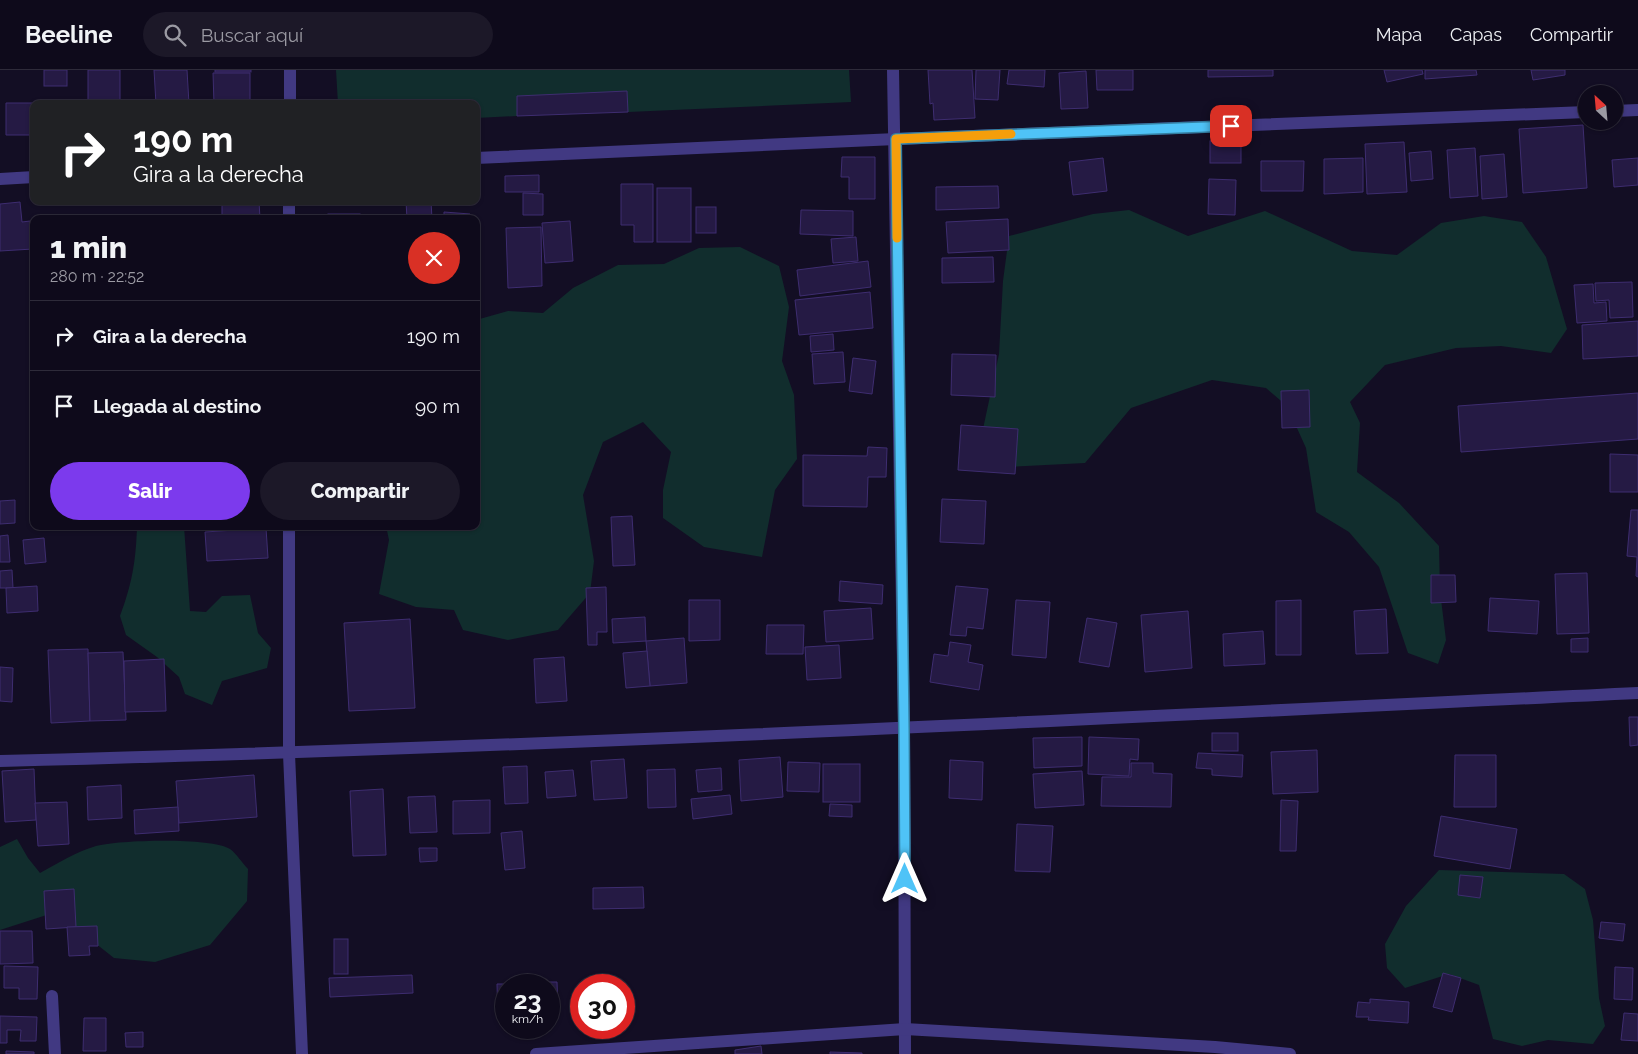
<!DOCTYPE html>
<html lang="es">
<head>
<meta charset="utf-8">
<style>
  body { margin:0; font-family:Raleway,sans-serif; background:#1c1828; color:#f1f3f6; height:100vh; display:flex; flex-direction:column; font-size:19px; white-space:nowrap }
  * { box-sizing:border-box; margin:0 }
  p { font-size:16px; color:#9b9aa3 }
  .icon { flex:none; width:28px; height:28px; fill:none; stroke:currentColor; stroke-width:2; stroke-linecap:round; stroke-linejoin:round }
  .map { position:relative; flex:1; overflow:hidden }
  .sheet { position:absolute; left:30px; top:145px; width:450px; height:315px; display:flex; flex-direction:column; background:#0e0a1b; border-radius:10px; box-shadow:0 1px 4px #0004,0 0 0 1px #2e2b3a }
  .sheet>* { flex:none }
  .top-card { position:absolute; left:30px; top:30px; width:450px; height:105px; border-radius:10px; box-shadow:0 1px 4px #0004,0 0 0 1px #2e2b3a; background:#202124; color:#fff; overflow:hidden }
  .needle { width:32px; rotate:334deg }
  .controls { position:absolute; left:1578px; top:15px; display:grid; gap:10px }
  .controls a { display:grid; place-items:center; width:45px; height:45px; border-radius:50%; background:#0e0a1b; box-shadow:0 1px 4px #0004,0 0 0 1px #2e2b3a; font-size:25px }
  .speed { position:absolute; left:495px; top:904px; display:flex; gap:10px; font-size:25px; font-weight:700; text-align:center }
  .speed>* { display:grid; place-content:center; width:65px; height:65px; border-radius:50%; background:#0e0a1b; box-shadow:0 1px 4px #0004,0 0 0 1px #2e2b3a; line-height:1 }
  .speed small { font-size:12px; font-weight:400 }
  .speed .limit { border:8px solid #d22; background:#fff; color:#111 }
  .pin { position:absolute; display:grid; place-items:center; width:42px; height:42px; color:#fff; margin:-21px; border-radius:10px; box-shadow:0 2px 8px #0006 }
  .me { position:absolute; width:55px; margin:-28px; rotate:0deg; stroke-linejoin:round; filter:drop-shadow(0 0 4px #0008) }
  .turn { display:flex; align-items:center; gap:18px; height:105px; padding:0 20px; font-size:22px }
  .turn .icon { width:65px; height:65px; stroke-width:2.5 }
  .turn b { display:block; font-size:35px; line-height:42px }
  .round { display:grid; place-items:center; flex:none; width:52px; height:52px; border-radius:26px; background:#1c1828 }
  .head { display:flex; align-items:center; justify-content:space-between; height:85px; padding:0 20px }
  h1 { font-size:30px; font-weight:800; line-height:38px }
  .button { display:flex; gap:10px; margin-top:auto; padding:10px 20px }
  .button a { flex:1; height:58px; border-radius:30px; background:#7c3aed; color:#fff; font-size:20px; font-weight:800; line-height:58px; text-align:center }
  .button a+a { background:#1c1828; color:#f1f3f6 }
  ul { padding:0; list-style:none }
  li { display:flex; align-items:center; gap:15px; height:70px; padding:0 20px; border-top:1px solid #2e2b3a }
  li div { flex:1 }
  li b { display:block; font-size:19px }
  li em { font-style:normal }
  header { display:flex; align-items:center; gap:30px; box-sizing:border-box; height:70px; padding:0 25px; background:#0e0a1b; border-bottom:1px solid #2e2b3a }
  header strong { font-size:24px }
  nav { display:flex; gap:28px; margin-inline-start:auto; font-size:18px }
  .search { width:350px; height:45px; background:#1c1828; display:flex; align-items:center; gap:12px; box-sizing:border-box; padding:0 18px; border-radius:28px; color:#9b9aa3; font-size:19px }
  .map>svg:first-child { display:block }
</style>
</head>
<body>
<header>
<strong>Beeline</strong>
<div class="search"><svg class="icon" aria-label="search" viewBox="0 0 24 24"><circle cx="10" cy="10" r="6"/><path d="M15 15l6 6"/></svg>Buscar aquí</div>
<nav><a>Mapa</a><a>Capas</a><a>Compartir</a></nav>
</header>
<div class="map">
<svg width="1638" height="984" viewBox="0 0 1638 984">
  <rect width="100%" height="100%" fill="#130e24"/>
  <g fill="#112d2d">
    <polygon points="336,0 849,0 851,32 628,42 517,26 517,46 476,48 476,34 338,34"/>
    <polygon points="1129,140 1188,166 1265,141 1352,181 1397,185 1441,153 1484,146 1522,152 1546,187 1567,259 1551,283 1501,276 1456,278 1385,295 1350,332 1360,353 1357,402 1399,433 1439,476 1440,521 1446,570 1438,594 1408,583 1379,497 1349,462 1316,442 1306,378 1287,336 1266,318 1212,310 1131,338 1085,393 1008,397 983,359 999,284 1003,211 1009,166 1093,144"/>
    <polygon points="740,177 779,196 789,237 782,291 794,325 797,389 775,420 762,487 704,477 663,448 663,420 671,382 643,352 603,372 583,425 594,491 590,523 558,560 508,570 463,560 454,540 416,537 379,524 389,470 386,456 476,456 476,250 508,241 543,243 573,218 618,195 664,194 699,178"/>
    <path d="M137,456H184L190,541L206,542L222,526L250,525L258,563L271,578L267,598L222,611L212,635L185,624L179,607L157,587L126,565L120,546C132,514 136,491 137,456Z"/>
    <path d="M17,769L28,788L40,803C58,793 76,782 96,776C118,770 212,767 230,779C237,784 242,793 248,799L247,831L210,875L155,892L114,888L56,842L0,860V777Z"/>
    <polygon points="1439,800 1564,804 1585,819 1593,850 1599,928 1605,956 1593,974 1548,970 1522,976 1493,969 1479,915 1449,904 1405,918 1387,898 1385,874 1406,836"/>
  </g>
  <g fill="#251a44" stroke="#3e2d70">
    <rect x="44" y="0" width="23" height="16"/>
    <rect x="88" y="0" width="32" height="34"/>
    <polygon points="154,0 187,0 189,34 156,34"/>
    <rect x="215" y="0" width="36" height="2"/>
    <polygon points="928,0 972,0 975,48 934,50 933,33 930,34"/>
    <polygon points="976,0 1000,0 998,30 975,29"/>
    <polygon points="1009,0 1045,0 1044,17 1007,14"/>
    <polygon points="1096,0 1133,0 1133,20 1097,20"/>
    <polygon points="1208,0 1273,0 1273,6 1208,7"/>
    <polygon points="1384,0 1422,0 1423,4 1387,12"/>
    <polygon points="1425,0 1476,0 1477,5 1425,9"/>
    <polygon points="1531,0 1565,0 1565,5 1533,10"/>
    <polygon points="1086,1 1088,38 1061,39 1059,3"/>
    <polygon points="213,3 250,3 250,34 214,34"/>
    <polygon points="627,21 628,42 517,46 517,26"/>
    <polygon points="6,33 37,33 34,34 34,65 6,65"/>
    <polygon points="1583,55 1587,118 1523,123 1519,59"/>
    <rect x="1210" y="71" width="31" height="22"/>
    <polygon points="1404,72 1407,122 1367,124 1365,74"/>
    <polygon points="1475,78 1478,126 1450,128 1447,80"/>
    <polygon points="1431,81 1433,109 1411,111 1409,83"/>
    <polygon points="1504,84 1507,127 1482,129 1480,86"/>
    <polygon points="842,87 875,87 875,129 849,129 849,107 841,107"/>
    <polygon points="1103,88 1107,121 1073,125 1069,92"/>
    <polygon points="1363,88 1363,122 1324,124 1324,89"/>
    <polygon points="1638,88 1638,115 1614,117 1612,90"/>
    <polygon points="1261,91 1304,91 1303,121 1261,121"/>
    <polygon points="539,105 539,122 505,122 505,106"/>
    <polygon points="1209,109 1236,110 1235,145 1208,144"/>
    <polygon points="621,114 653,114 653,172 634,172 634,155 621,155"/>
    <polygon points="998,116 999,138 936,140 936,117"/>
    <rect x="657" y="118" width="34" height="54"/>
    <polygon points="523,123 543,124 543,145 523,145"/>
    <polygon points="222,131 259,131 260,149 222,149"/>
    <polygon points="406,131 431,131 432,149 407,149"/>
    <polygon points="20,132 22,152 30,151 33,179 0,181 0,134"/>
    <rect x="696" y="137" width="20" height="26"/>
    <polygon points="801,140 853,141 853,166 800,164"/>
    <polygon points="444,142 470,144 470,149 444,149"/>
    <rect x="328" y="144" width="32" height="5"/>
    <polygon points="1008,149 1009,180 948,183 946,152"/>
    <polygon points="30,151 34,151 33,179"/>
    <polygon points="570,151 573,191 545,193 542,153"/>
    <polygon points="541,157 542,216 508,218 506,158"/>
    <polygon points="856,167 858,191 833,193 831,169"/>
    <polygon points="993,187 994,212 942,213 942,188"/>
    <polygon points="868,191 871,217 800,226 797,200"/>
    <polygon points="1632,212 1633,247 1610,248 1609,230 1596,231 1595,213"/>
    <polygon points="1593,214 1594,233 1606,232 1607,251 1577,253 1574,215"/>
    <polygon points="870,222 873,258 799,265 795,230"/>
    <polygon points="1638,251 1638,286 1583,289 1582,255"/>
    <polygon points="833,264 834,280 811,282 810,266"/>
    <polygon points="843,282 845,312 814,314 812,284"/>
    <polygon points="952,284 996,285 995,327 951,325"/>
    <polygon points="853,288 876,291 872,324 849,321"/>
    <polygon points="1309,320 1310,357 1282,358 1281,321"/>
    <polygon points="1638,323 1638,369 1461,382 1458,336"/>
    <polygon points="961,355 1018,359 1015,404 958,400"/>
    <polygon points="868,377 887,378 886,407 868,407 867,437 803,436 803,385 867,386"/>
    <polygon points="1610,384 1638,385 1638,422 1610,422"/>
    <polygon points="942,429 986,431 984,474 940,472"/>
    <polygon points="15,430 15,453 0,454 0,431"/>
    <polygon points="1631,440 1638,440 1638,507 1636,506 1637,487 1627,486"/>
    <polygon points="632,446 635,495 613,496 611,447"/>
    <polygon points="266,458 268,488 207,491 205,462"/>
    <polygon points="8,465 10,492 0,492 0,466"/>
    <polygon points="44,468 46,492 25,494 23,470"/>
    <polygon points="12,500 13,518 0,518 0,501"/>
    <polygon points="1587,503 1589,563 1557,564 1555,504"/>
    <polygon points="1431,505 1455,505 1456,532 1431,533"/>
    <polygon points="840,511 883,515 882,534 839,531"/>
    <polygon points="37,516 38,541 7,543 6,518"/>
    <polygon points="956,516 988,519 983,559 967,557 966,566 950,565"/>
    <polygon points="606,517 607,562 597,562 597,575 588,575 586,518"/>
    <polygon points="1490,528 1539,531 1537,564 1488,561"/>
    <polygon points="689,530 720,530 720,570 689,571"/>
    <polygon points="1016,530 1050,532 1046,588 1012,585"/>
    <polygon points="1301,530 1301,585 1276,585 1276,531"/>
    <polygon points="871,538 873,569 826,572 824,541"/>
    <polygon points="1386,539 1388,583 1356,584 1354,541"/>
    <polygon points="1188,541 1192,598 1145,602 1141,545"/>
    <polygon points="645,547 646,571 613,573 612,549"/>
    <polygon points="1087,548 1117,553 1109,597 1079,592"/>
    <polygon points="410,549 415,638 349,641 344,553"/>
    <polygon points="767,555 804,555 803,584 766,584"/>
    <polygon points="1263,561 1265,594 1224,596 1223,564"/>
    <polygon points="684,568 687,613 650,616 646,571"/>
    <polygon points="1588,568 1588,582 1571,582 1571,569"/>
    <polygon points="950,572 971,575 968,592 983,595 979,620 930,612 934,584 948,586"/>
    <polygon points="839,575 841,608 807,610 805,577"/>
    <polygon points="88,579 90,651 51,653 48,580"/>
    <polygon points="647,581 650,616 626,618 623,583"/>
    <polygon points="123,582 126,650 90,651 88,583"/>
    <polygon points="564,587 567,631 536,633 534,589"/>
    <polygon points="164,589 166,641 125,642 124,591"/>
    <polygon points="0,597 13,598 12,632 0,631"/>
    <polygon points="1629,647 1638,647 1638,675 1630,676"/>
    <rect x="1212" y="663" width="26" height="18"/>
    <polygon points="1082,667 1082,696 1034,698 1033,668"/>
    <polygon points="1089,667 1139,669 1138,690 1130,689 1129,706 1088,704"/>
    <polygon points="1317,680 1318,722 1273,724 1271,682"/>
    <polygon points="1198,683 1243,685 1242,707 1212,705 1212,699 1196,698"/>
    <polygon points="1455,685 1496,685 1496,737 1454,737"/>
    <polygon points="780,687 783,727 741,731 739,690"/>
    <polygon points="624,689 627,728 594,730 591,691"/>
    <polygon points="950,690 983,692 982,730 949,728"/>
    <polygon points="788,692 820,693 819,722 787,721"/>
    <polygon points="1131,693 1153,693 1153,703 1172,704 1171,737 1101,736 1102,707 1131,707"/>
    <rect x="823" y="694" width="37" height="38"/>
    <polygon points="527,696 528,733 505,734 503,697"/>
    <polygon points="721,698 722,720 698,722 696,700"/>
    <polygon points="34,699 36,750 5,752 2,701"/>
    <polygon points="675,699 676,737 648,738 647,700"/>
    <polygon points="573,700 576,726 547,728 545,702"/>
    <polygon points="1082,701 1084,735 1035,738 1033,704"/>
    <polygon points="254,705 257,747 179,753 176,711"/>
    <polygon points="121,715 122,748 88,750 87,717"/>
    <polygon points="383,719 386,785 353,786 350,721"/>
    <polygon points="730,725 732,744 693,749 691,729"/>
    <polygon points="435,726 437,762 410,763 408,727"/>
    <polygon points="490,730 490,763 453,764 453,731"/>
    <polygon points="1281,730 1298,731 1296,781 1280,781"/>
    <polygon points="67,732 69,774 38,776 35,733"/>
    <polygon points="830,734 852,735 852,747 829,746"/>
    <polygon points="178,737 179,761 135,764 134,740"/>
    <polygon points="1441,746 1517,759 1510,799 1434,786"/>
    <polygon points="1017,754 1053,756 1050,802 1015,801"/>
    <polygon points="522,761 525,798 505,800 501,763"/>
    <polygon points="419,778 437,778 437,791 420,792"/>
    <polygon points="1460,805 1483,807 1480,828 1458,825"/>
    <polygon points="643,817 644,838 593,839 593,818"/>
    <polygon points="74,819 76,857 46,859 44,821"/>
    <polygon points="1601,852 1625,854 1623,871 1599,868"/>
    <polygon points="97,856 98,876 89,876 90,885 69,886 67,857"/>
    <polygon points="0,861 32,861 33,893 0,894"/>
    <rect x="334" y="869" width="14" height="35"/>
    <polygon points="4,896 38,897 37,929 19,929 19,918 4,918"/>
    <polygon points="1615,897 1633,898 1632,930 1614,929"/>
    <polygon points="1443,903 1461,908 1452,942 1433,937"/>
    <polygon points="412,905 413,923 330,927 329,908"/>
    <polygon points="537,912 557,912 558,939 549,939 549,915 537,915"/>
    <polygon points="497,914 520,914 520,915 506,915 506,949 498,949"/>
    <polygon points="1370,929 1409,932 1408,953 1368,950 1369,947 1356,947 1358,932 1370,933"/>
    <polygon points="1624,943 1638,944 1638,971 1621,970"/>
    <polygon points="0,946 37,947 36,971 20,971 21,960 7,960 7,973 0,973"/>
    <polygon points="84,948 106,948 106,981 83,981"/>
    <polygon points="143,962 143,977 126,977 125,963"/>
    <polygon points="761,976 762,984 735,984 735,980"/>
    <polygon points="6,981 34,982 34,984 6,984"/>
    <polygon points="830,982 862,983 862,984 830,984"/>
  </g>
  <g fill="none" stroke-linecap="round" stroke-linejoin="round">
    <g stroke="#413982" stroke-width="12">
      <polyline points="893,0 904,658 905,984"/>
      <polyline points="290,34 290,0"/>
      <polyline points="1614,41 1638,40"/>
      <polyline points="476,88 896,69 1586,42"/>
      <polyline points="0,109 34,107"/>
      <polyline points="289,131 289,149"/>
      <polyline points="289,456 289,684 302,984"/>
      <path d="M0,691C546,677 1092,649 1638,623"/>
      <polyline points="52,926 55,984"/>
      <polyline points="536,984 905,959 1215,977 1290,984"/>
    </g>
  </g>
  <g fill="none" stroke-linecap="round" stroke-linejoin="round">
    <g stroke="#337fa1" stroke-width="12">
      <polyline id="route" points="905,809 904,658 896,69 1231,56"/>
    </g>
    <use href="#route" stroke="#4fc3f7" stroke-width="9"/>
    <polyline stroke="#f59e0b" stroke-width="9" points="897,168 896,69 1011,64"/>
  </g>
</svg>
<div class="controls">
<a><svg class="needle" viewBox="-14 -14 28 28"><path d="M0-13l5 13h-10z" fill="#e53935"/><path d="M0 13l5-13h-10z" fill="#9b9aa3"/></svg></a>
</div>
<div class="speed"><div>23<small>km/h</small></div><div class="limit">30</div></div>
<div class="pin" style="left:1231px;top:56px;background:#d93025"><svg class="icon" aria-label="arrive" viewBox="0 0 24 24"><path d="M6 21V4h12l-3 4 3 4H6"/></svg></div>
<svg class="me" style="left:905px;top:809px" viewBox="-20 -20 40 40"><path d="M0-17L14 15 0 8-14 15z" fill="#4fc3f7" stroke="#fff" stroke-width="4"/></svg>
<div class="top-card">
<div class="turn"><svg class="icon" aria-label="right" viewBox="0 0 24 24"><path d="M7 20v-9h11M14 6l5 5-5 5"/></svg><div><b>190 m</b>Gira a la derecha</div></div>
</div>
<section class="sheet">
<div class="head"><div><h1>1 min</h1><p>280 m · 22:52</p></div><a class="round" style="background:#d93025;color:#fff"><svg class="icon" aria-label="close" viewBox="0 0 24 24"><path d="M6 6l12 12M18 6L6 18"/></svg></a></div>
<ul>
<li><svg class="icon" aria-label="right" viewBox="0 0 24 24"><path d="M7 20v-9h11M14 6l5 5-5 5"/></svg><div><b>Gira a la derecha</b></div><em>190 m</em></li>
<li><svg class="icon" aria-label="arrive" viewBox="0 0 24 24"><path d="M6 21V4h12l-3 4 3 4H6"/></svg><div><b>Llegada al destino</b></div><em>90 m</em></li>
</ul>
<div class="button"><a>Salir</a><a>Compartir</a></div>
</section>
</div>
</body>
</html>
